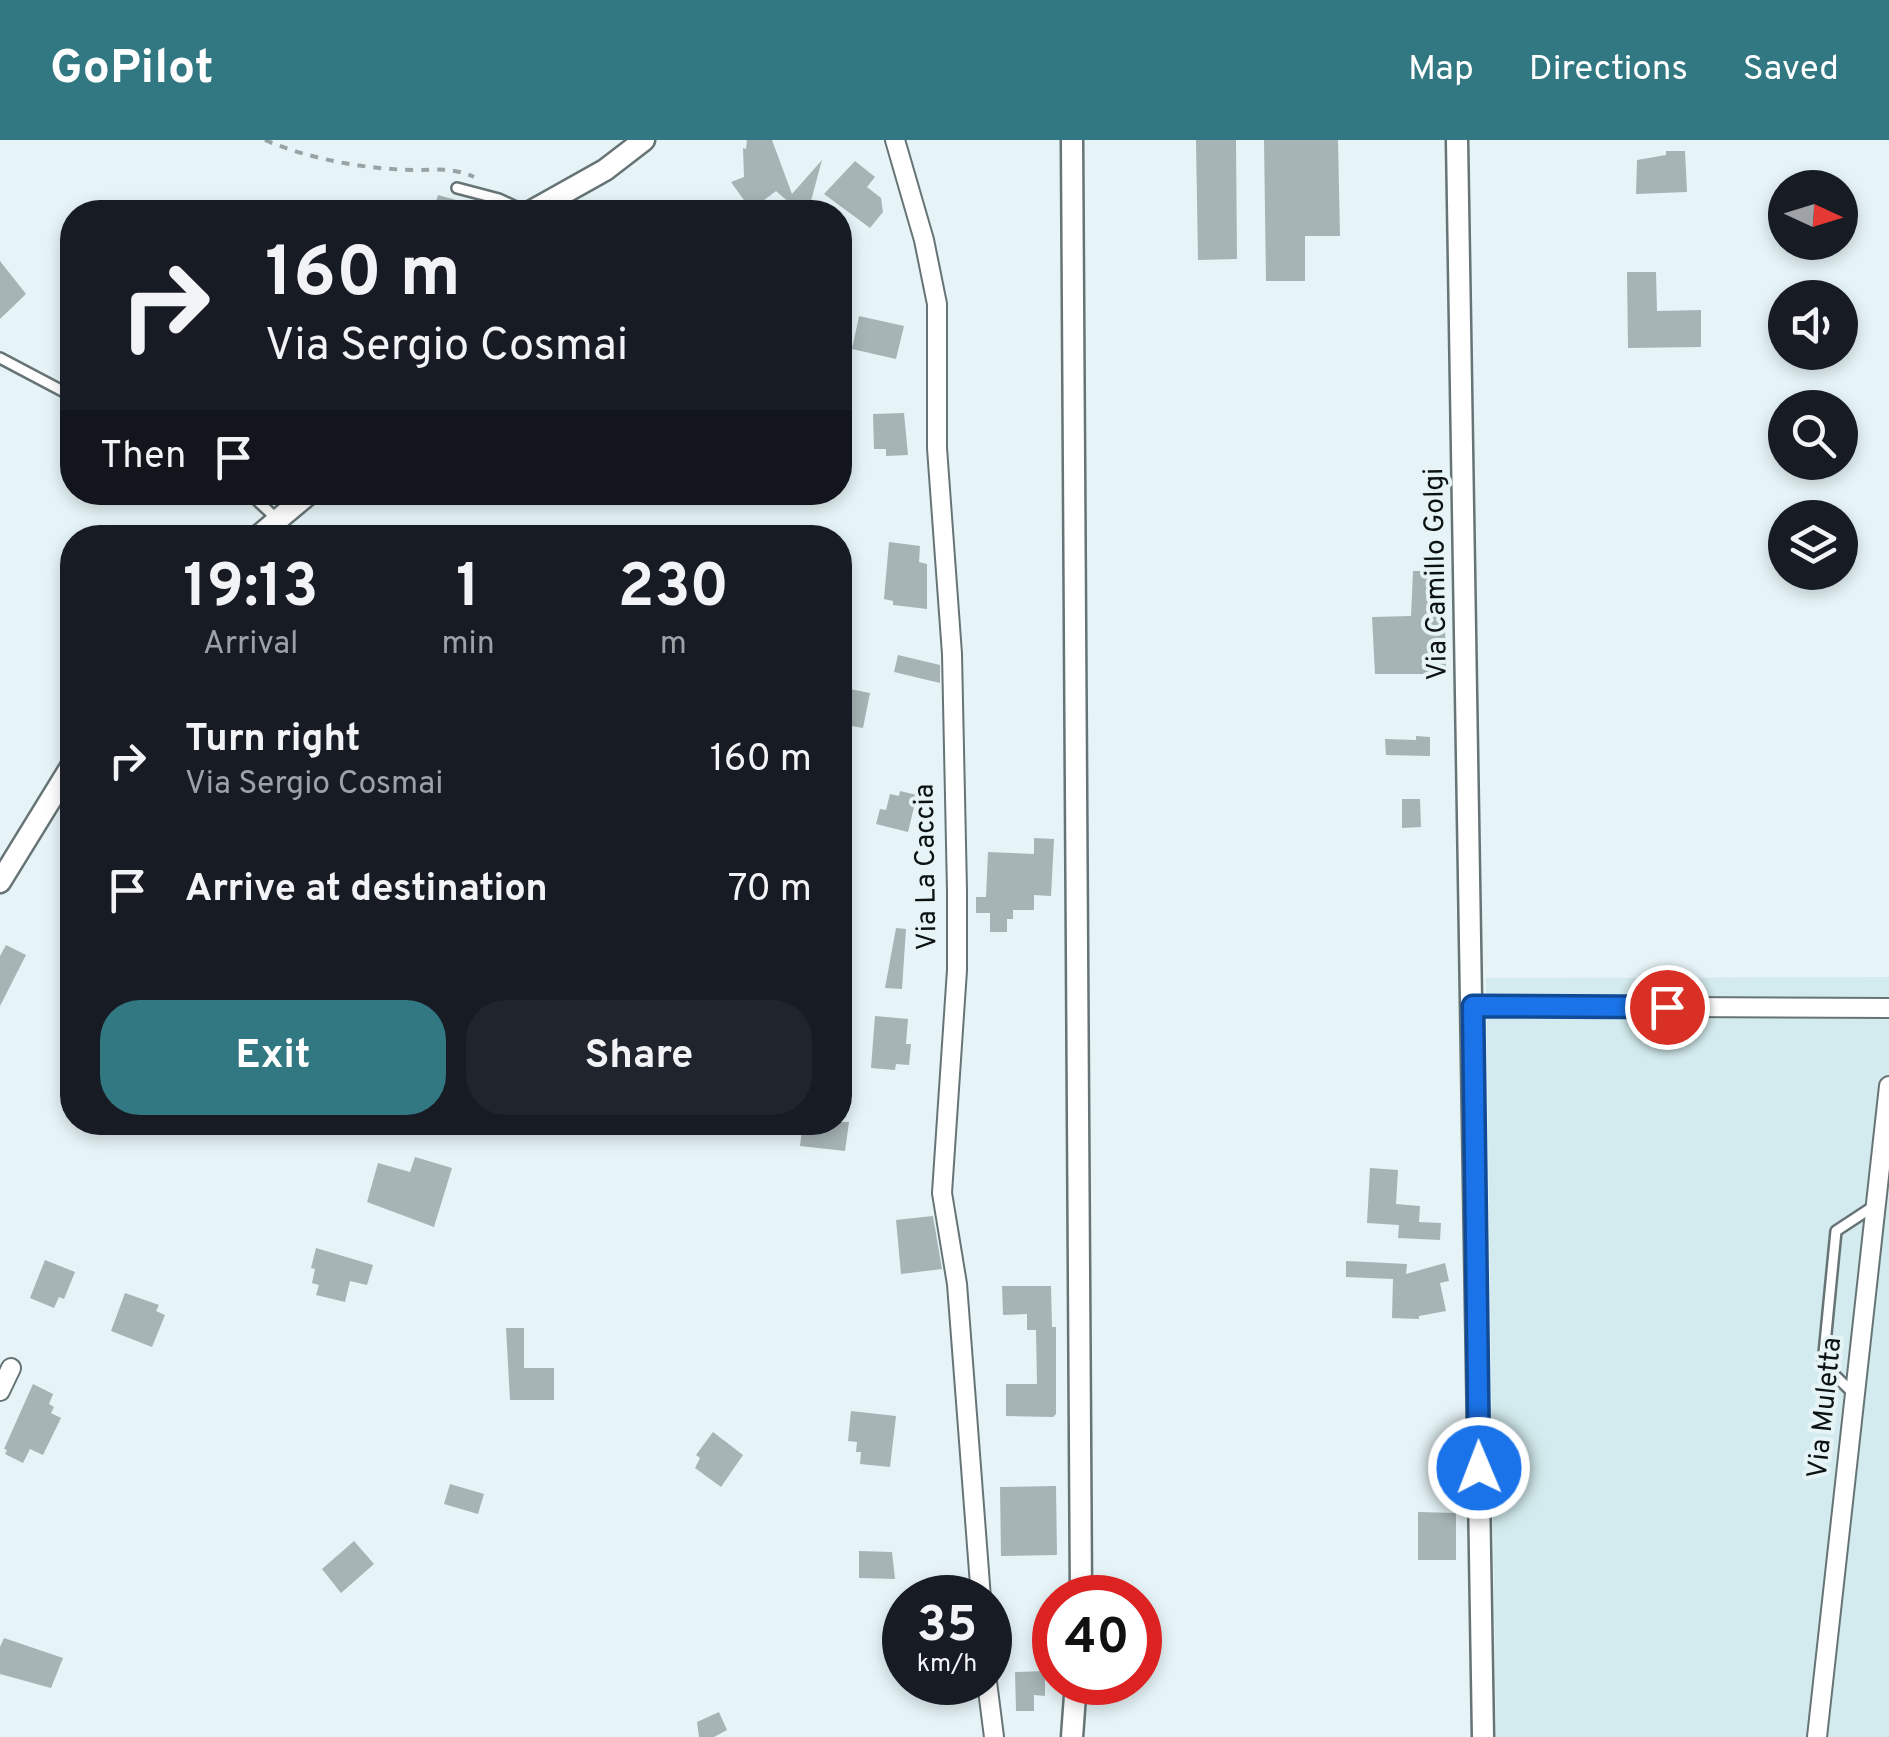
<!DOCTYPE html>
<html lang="en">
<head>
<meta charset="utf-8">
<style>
  body { margin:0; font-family:Overpass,sans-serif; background:#20242c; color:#f1f3f6; height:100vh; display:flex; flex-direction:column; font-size:38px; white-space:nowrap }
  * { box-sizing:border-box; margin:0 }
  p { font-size:32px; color:#9ea1a6 }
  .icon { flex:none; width:55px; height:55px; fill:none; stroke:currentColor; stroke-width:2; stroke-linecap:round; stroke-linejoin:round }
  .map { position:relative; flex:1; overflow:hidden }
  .details { position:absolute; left:60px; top:385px; width:792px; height:610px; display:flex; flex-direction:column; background:#171b24; border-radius:40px; box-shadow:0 5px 15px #0003 }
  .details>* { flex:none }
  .guide { position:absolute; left:60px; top:60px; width:792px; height:305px; border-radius:40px; box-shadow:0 5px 15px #0003; background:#171b24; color:#f1f3f6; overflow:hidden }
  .needle { width:65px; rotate:94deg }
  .fabs { position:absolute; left:1768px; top:30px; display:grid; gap:20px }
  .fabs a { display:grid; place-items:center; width:90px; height:90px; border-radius:50%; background:#171b24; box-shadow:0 5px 15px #0003; font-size:50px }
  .speed { position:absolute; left:882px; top:1435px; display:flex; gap:20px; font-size:50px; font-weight:700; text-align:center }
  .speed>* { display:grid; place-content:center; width:130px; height:130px; border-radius:50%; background:#171b24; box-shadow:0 5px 15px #0003; line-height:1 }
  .speed small { font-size:25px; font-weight:400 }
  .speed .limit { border:15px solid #d22; background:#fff; color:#111 }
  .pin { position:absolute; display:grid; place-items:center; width:85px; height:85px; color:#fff; margin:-42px; border:5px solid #fff; border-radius:50%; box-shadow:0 2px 10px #0007 }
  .me { position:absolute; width:110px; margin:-55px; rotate:359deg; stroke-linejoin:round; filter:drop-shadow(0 0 8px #0008) }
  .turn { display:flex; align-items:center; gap:35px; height:210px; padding:0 40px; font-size:45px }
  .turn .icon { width:130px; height:130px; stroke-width:2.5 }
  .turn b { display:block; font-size:70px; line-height:85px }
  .then { display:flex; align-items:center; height:95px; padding:0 40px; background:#0003; gap:20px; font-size:38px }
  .eta { display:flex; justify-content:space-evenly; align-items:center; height:170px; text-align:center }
  .eta b { font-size:60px; font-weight:700; line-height:70px }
  .primary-button { display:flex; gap:20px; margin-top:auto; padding:20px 40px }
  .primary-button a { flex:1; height:115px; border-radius:40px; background:#317882; color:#fff; font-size:40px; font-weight:700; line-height:115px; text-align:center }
  .primary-button a+a { background:#20242c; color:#f1f3f6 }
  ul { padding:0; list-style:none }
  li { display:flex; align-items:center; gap:30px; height:130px; padding:0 40px }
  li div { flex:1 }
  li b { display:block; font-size:38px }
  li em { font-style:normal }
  header { display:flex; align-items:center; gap:60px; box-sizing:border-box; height:140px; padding:0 50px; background:#317882; color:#fff }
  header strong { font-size:48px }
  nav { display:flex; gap:55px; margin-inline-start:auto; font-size:35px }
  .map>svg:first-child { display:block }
</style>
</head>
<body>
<header>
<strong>GoPilot</strong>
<nav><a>Map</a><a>Directions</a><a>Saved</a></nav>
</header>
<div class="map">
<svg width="1889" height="1597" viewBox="0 0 1889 1597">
  <rect width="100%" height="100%" fill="#e6f4f7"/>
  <polygon fill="#d3ebee" points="1889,837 1889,1597 1496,1597 1486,838"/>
  <g fill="#a6b4b6">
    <polygon points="747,0 772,0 792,54 822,20 808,72 800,72 776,51 751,70 731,42 744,37 743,8 746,9"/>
    <polygon points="1196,0 1236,0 1237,119 1198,120"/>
    <polygon points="1264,0 1338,0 1340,96 1305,96 1305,141 1266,141"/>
    <polygon points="1666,11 1685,11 1687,52 1636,54 1637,20 1666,15"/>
    <polygon points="855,21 875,37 867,47 881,58 883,72 870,88 824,54"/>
    <polygon points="438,55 485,68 485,72 433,72"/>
    <polygon points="0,121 26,154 0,179"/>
    <polygon points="1627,132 1656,132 1657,171 1701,170 1701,207 1628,208"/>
    <polygon points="859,176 904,186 896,219 852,209"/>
    <polygon points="904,273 908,315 886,316 886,309 874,309 873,274"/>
    <polygon points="889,402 920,406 919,422 927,424 927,469 893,465 893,461 884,459"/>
    <polygon points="1413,431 1444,431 1446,534 1375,534 1372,477 1411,476"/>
    <polygon points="898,515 940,525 940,543 894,532"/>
    <polygon points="840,547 870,553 863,588 840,584"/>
    <polygon points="1416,596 1430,597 1430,616 1386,615 1385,599 1416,600"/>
    <polygon points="900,651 917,655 908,692 876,684 880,669 886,670 890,654 899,656"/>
    <polygon points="1402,659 1420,659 1421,687 1402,688"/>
    <polygon points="1034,698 1054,699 1051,756 1034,755 1034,770 1013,770 1013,779 1007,779 1007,792 990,792 990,773 976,773 976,757 986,757 988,712 1034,714"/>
    <polygon points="896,788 906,789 902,849 885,848"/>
    <polygon points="6,805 26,815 0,866 0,816"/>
    <polygon points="875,876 908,879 906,904 911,904 909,925 896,924 895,930 871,928"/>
    <polygon points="803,982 849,982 845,1011 800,1006"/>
    <polygon points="415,1017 452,1028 434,1087 367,1062 378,1023 410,1032"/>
    <polygon points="1370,1028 1398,1030 1396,1064 1420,1066 1419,1082 1441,1083 1440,1100 1398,1098 1399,1085 1367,1083"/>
    <polygon points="933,1076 942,1129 901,1134 896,1080"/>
    <polygon points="316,1108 373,1125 367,1145 350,1141 345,1162 316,1155 319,1145 312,1143 315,1129 311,1128"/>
    <polygon points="45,1120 75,1132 64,1159 59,1157 54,1168 30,1158"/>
    <polygon points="1346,1121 1407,1124 1406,1134 1445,1123 1449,1141 1440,1143 1446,1171 1419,1176 1419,1179 1392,1178 1393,1139 1346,1137"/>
    <polygon points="1002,1146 1051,1146 1052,1187 1056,1187 1056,1274 1053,1277 1006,1276 1006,1244 1037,1244 1036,1190 1027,1190 1027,1174 1003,1175"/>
    <polygon points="125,1153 159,1165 156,1171 165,1175 152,1207 111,1191"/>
    <polygon points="506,1188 524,1188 524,1228 554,1228 554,1260 510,1260"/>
    <polygon points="33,1244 53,1254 49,1264 54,1267 51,1273 61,1278 43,1315 30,1309 23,1323 5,1314 7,1310 4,1309"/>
    <polygon points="851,1271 896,1276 890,1327 860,1324 861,1312 856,1312 857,1302 848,1301"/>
    <polygon points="713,1292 743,1315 721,1347 695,1328 700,1318 696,1315"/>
    <polygon points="450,1344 484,1354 478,1374 444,1364"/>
    <polygon points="1056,1346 1057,1415 1001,1416 1000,1347"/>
    <polygon points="1418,1372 1456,1373 1456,1420 1418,1420"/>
    <polygon points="354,1401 374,1424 341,1453 322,1429"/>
    <polygon points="859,1411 892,1412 895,1439 859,1438"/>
    <polygon points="4,1498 63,1518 51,1548 0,1534 0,1507"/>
    <polygon points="1045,1531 1045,1556 1034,1555 1034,1571 1016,1571 1015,1532"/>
    <polygon points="719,1572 727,1590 714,1597 699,1597 697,1582"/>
  </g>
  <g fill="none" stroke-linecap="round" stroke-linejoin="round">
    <g stroke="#677476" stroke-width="14">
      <g id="service">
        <polyline points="457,48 499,59 527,72"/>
        <polyline points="0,218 72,256"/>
        <polyline points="248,352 277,379"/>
        <polyline points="1852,1252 1823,1224 1836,1091 1874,1066"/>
      </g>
    </g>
    <g stroke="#677476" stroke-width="22">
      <g id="minor">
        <polyline points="895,0 924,100 937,164 937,308 952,514 957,751 957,830 942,1053 957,1144 981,1458"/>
        <polyline points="1473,866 1889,868"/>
        <polyline points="0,1251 11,1228"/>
        <polyline points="987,1542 994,1597"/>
        <polyline points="1817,1597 1889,946"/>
      </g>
    </g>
    <g stroke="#677476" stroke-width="25">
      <g id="tertiary">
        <polyline points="1072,0 1081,1458"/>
        <polyline points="1457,0 1483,1597"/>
        <polyline points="530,72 605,30 644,0"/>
        <polyline points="256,398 311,352"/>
        <polyline points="0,742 72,625"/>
        <polyline points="1072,1597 1076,1542"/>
      </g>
    </g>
    <path stroke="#98a3a5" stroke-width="4" stroke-dasharray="8 8" stroke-linecap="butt" d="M265,0C309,19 364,29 413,30C436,30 452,27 474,37"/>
    <use href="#service" stroke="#fff" stroke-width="9"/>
    <use href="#minor" stroke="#fff" stroke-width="18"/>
    <use href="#tertiary" stroke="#fff" stroke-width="20"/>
  </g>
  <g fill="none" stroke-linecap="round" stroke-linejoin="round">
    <g stroke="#114b97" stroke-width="25">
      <polyline id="route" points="1479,1328 1473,866 1667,867"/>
    </g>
    <use href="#route" stroke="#1a73e8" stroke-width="18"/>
  </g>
  <g text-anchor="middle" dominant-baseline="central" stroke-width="8" stroke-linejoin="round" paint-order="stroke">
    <g font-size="28" fill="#0c1112" stroke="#e6f4f7">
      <text transform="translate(1437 434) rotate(-91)">Via Camillo Golgi</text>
      <text transform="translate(927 727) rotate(-91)">Via La Caccia</text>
      <text transform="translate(1826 1268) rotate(-84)">Via Muletta</text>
    </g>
  </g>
</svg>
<div class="fabs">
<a><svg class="needle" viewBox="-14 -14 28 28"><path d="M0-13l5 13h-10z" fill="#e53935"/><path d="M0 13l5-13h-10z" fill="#9ea1a6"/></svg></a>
<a><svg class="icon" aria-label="sound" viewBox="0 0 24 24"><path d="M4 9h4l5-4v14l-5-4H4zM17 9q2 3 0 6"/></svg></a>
<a><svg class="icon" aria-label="search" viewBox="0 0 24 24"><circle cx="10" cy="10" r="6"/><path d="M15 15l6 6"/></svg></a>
<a><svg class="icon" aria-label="layers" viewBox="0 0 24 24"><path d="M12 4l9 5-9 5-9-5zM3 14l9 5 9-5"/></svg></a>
</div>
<div class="speed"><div>35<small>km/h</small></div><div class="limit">40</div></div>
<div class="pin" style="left:1667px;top:867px;background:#d93025"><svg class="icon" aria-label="arrive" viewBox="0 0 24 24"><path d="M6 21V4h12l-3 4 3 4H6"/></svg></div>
<svg class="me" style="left:1479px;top:1328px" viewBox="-20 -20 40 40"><circle r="17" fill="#1a73e8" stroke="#fff" stroke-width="3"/><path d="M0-11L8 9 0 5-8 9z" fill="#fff"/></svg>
<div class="guide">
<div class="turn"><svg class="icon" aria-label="right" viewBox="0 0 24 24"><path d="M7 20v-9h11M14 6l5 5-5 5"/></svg><div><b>160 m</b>Via Sergio Cosmai</div></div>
<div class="then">Then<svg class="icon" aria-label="arrive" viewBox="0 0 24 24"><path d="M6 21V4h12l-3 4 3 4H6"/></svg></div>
</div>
<section class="details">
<div class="eta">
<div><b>19:13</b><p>Arrival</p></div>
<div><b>1</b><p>min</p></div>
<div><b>230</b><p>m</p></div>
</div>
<ul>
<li><svg class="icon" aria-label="right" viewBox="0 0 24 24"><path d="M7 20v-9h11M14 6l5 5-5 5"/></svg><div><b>Turn right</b><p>Via Sergio Cosmai</p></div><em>160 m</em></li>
<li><svg class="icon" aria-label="arrive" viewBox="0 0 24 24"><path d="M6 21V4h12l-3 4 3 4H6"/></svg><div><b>Arrive at destination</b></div><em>70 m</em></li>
</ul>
<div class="primary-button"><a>Exit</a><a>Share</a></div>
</section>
</div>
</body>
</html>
